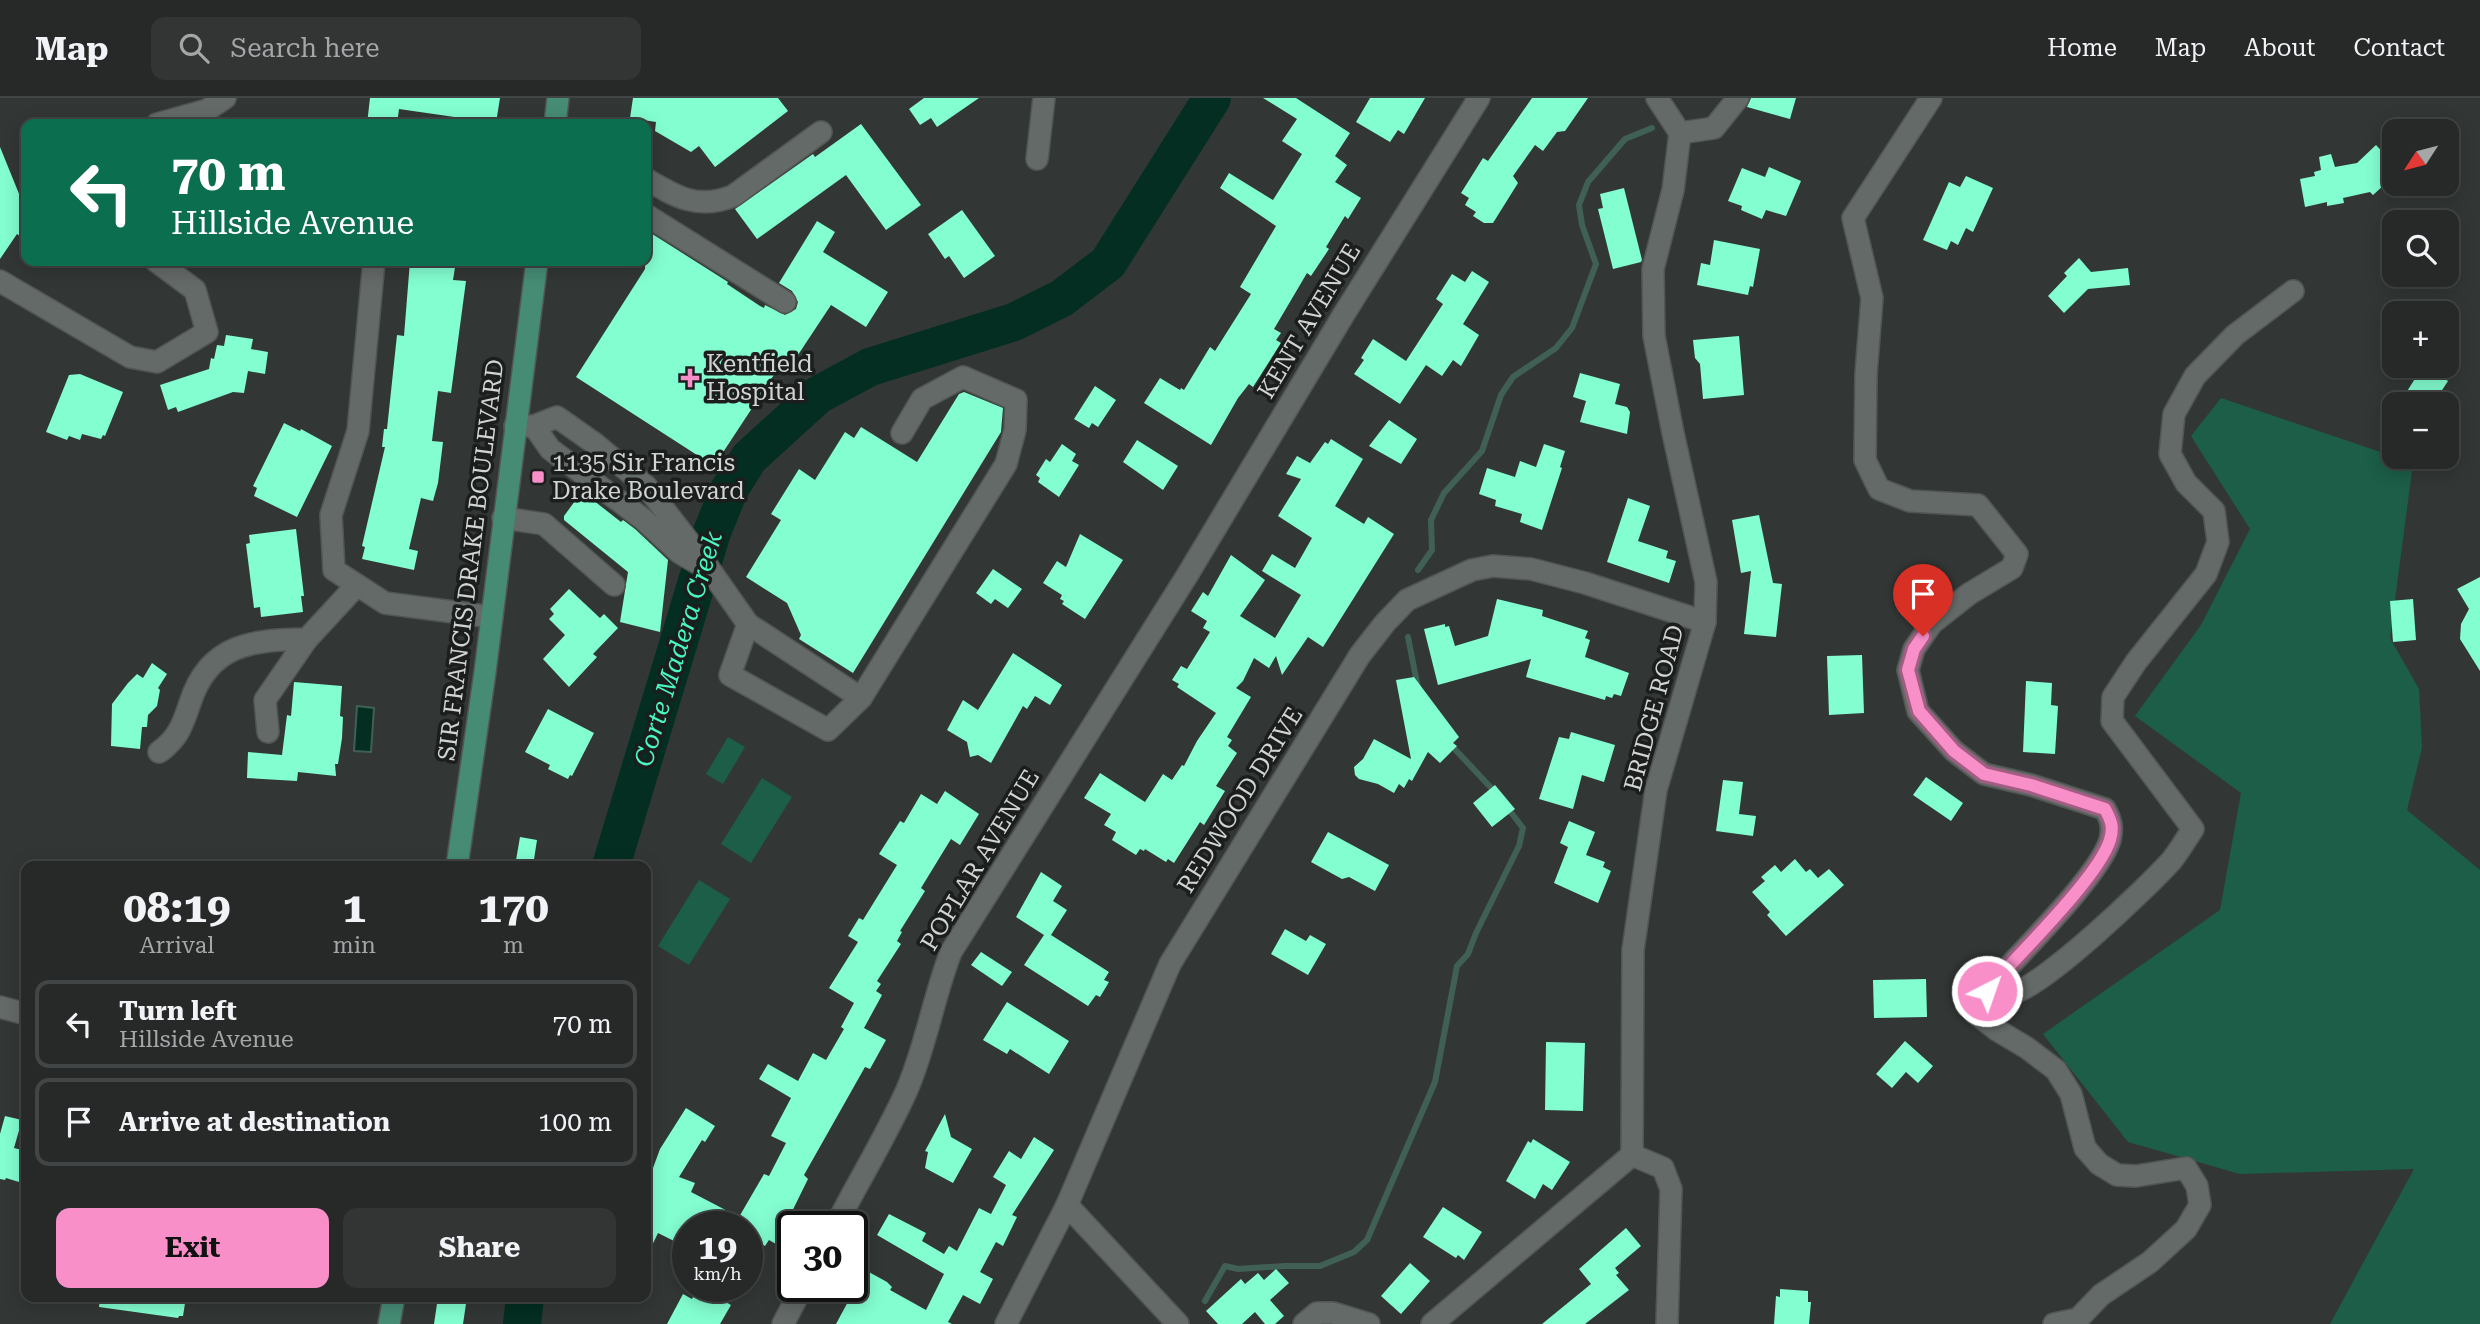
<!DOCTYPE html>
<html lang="en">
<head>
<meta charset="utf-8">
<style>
  body { margin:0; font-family:"Roboto Serif",serif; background:#323534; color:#f1f3f6; height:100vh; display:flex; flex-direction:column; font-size:26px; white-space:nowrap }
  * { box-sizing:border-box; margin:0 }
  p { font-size:23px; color:#a4a6a8 }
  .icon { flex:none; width:38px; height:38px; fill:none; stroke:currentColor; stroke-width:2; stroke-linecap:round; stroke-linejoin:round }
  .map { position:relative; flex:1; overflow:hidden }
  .drawer { position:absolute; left:21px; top:763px; width:630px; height:441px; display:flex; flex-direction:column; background:#262928; border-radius:14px; box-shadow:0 4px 18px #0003,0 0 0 2px #424545 }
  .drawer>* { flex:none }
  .banner { position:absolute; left:21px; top:21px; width:630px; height:147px; border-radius:14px; box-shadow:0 4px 18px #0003,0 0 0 2px #424545; background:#0b6e4f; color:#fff; overflow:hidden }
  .needle { width:46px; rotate:234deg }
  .controls { position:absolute; left:2382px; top:21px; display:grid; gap:14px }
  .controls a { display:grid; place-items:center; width:77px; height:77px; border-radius:14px; background:#262928; box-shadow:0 4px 18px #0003,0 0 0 2px #424545; font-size:35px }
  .speed { position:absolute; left:672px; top:1113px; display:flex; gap:14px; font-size:35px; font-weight:700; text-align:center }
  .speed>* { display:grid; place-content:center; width:91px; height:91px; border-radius:50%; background:#262928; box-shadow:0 4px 18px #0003,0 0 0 2px #424545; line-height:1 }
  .speed small { font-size:18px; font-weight:400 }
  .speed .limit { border:4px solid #111; border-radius:10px; background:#fff; color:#111 }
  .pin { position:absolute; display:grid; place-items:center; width:60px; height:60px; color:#fff; margin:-72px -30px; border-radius:50% 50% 50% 0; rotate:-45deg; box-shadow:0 0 7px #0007 }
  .pin .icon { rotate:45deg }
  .me { position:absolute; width:77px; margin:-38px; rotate:41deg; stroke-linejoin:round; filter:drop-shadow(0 0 5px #0008) }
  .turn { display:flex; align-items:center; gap:24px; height:147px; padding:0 35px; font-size:32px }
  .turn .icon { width:91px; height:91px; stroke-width:2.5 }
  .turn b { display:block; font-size:49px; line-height:60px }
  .eta { display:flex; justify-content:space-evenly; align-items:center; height:119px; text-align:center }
  .eta b { font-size:42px; font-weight:700; line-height:49px }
  .action { display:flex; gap:14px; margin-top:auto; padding:14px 35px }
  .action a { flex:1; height:80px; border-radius:14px; background:#f98fc9; color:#111; font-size:28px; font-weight:700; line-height:80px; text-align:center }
  .action a+a { background:#323534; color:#f1f3f6 }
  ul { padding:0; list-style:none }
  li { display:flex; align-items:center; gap:21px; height:88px; margin:0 14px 10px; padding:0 21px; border:4px solid #424545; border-radius:14px }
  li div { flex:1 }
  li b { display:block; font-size:26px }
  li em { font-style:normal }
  header { display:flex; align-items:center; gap:42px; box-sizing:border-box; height:98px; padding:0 35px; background:#262928; border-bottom:2px solid #424545 }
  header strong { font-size:33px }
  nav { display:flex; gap:38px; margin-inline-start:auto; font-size:24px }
  .search { width:490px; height:63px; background:#323534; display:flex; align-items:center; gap:18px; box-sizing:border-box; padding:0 24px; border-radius:14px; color:#a4a6a8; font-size:26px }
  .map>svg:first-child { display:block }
</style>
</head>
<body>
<header>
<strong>Map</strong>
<div class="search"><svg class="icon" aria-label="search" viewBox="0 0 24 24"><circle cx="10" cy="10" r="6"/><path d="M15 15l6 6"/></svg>Search here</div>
<nav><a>Home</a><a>Map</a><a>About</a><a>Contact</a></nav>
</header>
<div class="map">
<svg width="2480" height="1226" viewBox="0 0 2480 1226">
  <rect width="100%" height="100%" fill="#323735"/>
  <g fill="#1c5e48">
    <polygon points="2221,300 2413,365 2390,540 2419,591 2422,650 2407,712 2480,772 2480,1226 2330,1226 2414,1071 2240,1076 2128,1044 2043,936 2220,812 2241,695 2135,618 2201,527 2250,431 2191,338"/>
    <polygon points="728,639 745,649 723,686 706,676"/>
    <polygon points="762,680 792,699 751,765 721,746"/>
    <polygon points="699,782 730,801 689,867 658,848"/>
  </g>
  <polygon fill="#032e21" stroke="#406056" stroke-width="2" points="357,608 374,610 371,654 354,653"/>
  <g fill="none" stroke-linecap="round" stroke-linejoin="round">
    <g stroke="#406056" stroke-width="6">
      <polyline points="1418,472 1432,452 1431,422 1444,395 1482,353 1501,297 1513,279 1556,250 1572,230 1596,166 1582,127 1579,107 1588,84 1625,41 1652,30"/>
      <polyline points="1408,539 1418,590"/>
      <polyline points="1450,646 1495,694"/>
      <polyline points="1205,1203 1225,1168 1238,1171 1285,1168 1320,1168 1354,1154 1367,1142 1435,984 1457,868 1468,856 1476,835 1519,748 1523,730 1506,708"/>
    </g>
    <g stroke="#032e21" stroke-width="38">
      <polyline points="611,768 712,434 729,392 749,360 818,297 870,269 1014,224 1062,200 1108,165 1212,0"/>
      <polyline points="522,1226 525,1199"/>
    </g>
  </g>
  <g fill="#83fed1">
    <polygon points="370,0 500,0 496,25 399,11 397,26 367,26"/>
    <polygon points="633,0 778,0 788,13 715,69 699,48 691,54 655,33 656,24 630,20"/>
    <polygon points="924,0 979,0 937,29 931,20 920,27 909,11"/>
    <polygon points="1263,0 1296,0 1350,35 1335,58 1347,67 1335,84 1361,100 1348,121 1345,118 1326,149 1329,151 1311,178 1307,175 1274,231 1281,235 1276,242 1281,245 1253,289 1249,286 1238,300 1211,347 1144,305 1160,280 1180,292 1181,290 1184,292 1210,249 1215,253 1251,196 1240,189 1276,128 1220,90 1229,75 1273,102 1302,56 1282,43 1297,21"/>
    <polygon points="1370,0 1425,0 1404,36 1398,32 1390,44 1356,24"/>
    <polygon points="1532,0 1588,0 1565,33 1557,34 1543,53 1535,47 1513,78 1518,85 1493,125 1484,125 1473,118 1476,114 1465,107 1469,100 1461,95 1483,60 1488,63"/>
    <polygon points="1751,0 1796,0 1790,21 1747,9"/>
    <polygon points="861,26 921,107 886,132 846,77 757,141 735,111 813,56 815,59"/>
    <polygon points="2376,47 2394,66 2394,78 2373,97 2370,94 2343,100 2344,105 2327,108 2327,104 2305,109 2300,81 2315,78 2314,74 2321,72 2319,59 2331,56 2335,69 2357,65"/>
    <polygon points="0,49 26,113 26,142 17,136 0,161"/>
    <polygon points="1769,69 1801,83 1786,118 1766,112 1762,121 1741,112 1742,108 1728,103 1742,70 1765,79"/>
    <polygon points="1966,78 1993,90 1973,134 1966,130 1958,147 1951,143 1947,152 1923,142 1949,84 1960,89"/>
    <polygon points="1624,90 1642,162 1641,164 1613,171 1598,111 1603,110 1600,96"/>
    <polygon points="962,112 995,158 964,180 949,158 945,161 928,136"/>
    <polygon points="817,123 835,134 823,154 888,194 866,229 831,207 790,269 783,263 714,368 576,279 645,171 646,132 728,184 727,186 760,208 764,210 765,207 785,217 796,211 798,204 792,193 779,185"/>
    <polygon points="1714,142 1760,151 1753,189 1750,188 1748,197 1697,187 1701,165 1710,167"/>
    <polygon points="2079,160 2091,174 2128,170 2130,187 2088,191 2064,215 2048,198 2067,178 2064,175"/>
    <polygon points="410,163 456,163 453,182 466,183 451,295 438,293 432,343 443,344 438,385 433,403 421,400 409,451 418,453 414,472 362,461 365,449 362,448 385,349 382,349 384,331 387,331 397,237 404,238"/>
    <polygon points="1472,173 1489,184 1463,226 1479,237 1461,268 1453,262 1442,278 1426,267 1400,306 1354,276 1364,262 1361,260 1373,241 1406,263 1443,206 1436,201 1452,176 1465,184"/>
    <polygon points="226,237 253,241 251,251 268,254 265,276 248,273 244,295 233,294 178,314 176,309 168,312 160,287 209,271 211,260 214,261 217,247 224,248"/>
    <polygon points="1739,238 1744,297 1703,301 1700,266 1695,260 1693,242"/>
    <polygon points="2423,268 2448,283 2433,306 2399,306"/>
    <polygon points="1580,275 1620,286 1615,306 1627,309 1630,314 1627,336 1580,324 1586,303 1573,299"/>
    <polygon points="80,276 123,294 105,338 103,337 101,341 82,336 80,342 69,338 67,342 46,334 69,277"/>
    <polygon points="1095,288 1116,302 1098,329 1092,325 1089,330 1074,321"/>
    <polygon points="964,294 1003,310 1001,334 853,575 799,541 801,537 787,505 746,479 781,422 771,416 799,371 815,382 845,334 854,340 861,329 917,364 959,296"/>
    <polygon points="1389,322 1417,341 1401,366 1369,348"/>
    <polygon points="284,325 300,333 301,331 332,348 297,419 254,398 257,390 253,388"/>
    <polygon points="1331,341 1363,361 1335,408 1364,426 1368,419 1394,436 1323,549 1308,539 1282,577 1276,558 1269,570 1254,560 1243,583 1236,590 1251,599 1227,639 1232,642 1228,648 1237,655 1216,688 1225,693 1204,727 1200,724 1174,765 1168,761 1166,764 1145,751 1144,753 1140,751 1136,757 1112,742 1116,734 1104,727 1111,716 1084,700 1100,675 1145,704 1163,676 1172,682 1182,667 1184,668 1197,643 1216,615 1177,589 1179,586 1172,582 1181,568 1187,571 1210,534 1203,530 1207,523 1191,513 1203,494 1208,498 1231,457 1265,482 1240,518 1275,540 1301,497 1262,473 1272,456 1295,470 1312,440 1278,418 1301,381 1286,376 1297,358 1310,365 1325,344 1328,346"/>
    <polygon points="1137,342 1178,368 1163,392 1123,364"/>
    <polygon points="1062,346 1076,356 1072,363 1079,367 1059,399 1038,384 1040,380 1036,377 1046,361 1050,364"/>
    <polygon points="1544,346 1565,353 1560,369 1562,370 1542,432 1520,424 1522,416 1495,408 1496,402 1479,396 1487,370 1515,379 1520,363 1536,369"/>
    <polygon points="584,395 621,424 623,422 635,431 668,462 660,534 620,524 628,474 564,422 564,418 575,403 577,405"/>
    <polygon points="1628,400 1650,408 1638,443 1668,453 1666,460 1676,463 1669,485 1607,464"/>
    <polygon points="1759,417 1773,485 1782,486 1776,539 1744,536 1751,473 1741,475 1732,422"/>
    <polygon points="296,431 304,498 301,498 303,514 261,519 260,509 254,510 246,446 250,445 249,437"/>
    <polygon points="1080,436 1123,462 1085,521 1062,506 1064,503 1060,501 1062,497 1043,485 1057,463 1066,469"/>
    <polygon points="993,471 1022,491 1008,510 995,501 991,506 976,495"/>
    <polygon points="2480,479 2480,573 2460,541 2461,526 2469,511 2457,491"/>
    <polygon points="569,491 600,520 604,516 618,530 593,556 597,559 569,589 543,561 565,537 549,521 554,516 550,511"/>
    <polygon points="1497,501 1543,512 1542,518 1588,533 1585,540 1590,542 1585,559 1629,575 1621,598 1614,596 1612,600 1606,598 1605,602 1526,579 1531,561 1438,587 1424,531 1445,526 1445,529 1449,528 1455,548 1488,538"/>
    <polygon points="2413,501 2416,542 2393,544 2390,503"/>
    <polygon points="1013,555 1062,587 1050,607 1035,598 1027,611 1023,608 991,665 978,657 970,659 967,644 947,632 963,602 978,612"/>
    <polygon points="1862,557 1864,615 1829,617 1827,558"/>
    <polygon points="152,565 167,576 158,590 160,592 157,608 148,617 147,629 142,629 140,651 111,648 112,606 128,585 137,576 143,580"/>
    <polygon points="1414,579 1459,639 1453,645 1457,648 1440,665 1428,654 1412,683 1409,681 1404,690 1399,686 1394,695 1378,686 1359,681 1355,677 1354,669 1363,661 1374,641 1411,661 1396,582"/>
    <polygon points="2026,583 2052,585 2051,607 2058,608 2055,656 2023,654"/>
    <polygon points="294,584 342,588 340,618 343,619 342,640 338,666 335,666 336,678 298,674 297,683 247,680 248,654 282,657 287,617 291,618"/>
    <polygon points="548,611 594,635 572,678 570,677 568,681 548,671 550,667 525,654"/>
    <polygon points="1571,634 1615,647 1604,684 1582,677 1573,711 1539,701 1559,639 1569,641"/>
    <polygon points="1926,679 1963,705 1951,723 1913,697"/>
    <polygon points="1723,682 1743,684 1739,716 1756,718 1753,738 1716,733"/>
    <polygon points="1495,687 1515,711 1492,729 1473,705"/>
    <polygon points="945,693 979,716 960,747 951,741 921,790 925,793 900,833 902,834 897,843 901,846 877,883 881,886 876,893 882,897 864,930 886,942 870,971 865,969 804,1077 808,1081 776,1146 769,1142 765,1148 747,1137 747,1129 688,1129 688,1150 658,1135 646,1160 646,1089 660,1051 686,1010 715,1028 705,1044 702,1042 679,1079 695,1085 691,1094 739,1119 764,1076 769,1078 786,1045 771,1038 791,1000 759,981 768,966 798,983 813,955 826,962 844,931 841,929 854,905 829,890 858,844 848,838 859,820 863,822 897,767 879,756 900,723 904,725 921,696 937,706"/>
    <polygon points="1569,723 1595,734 1586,757 1605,764 1603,769 1611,773 1598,805 1554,785 1568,749 1560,745"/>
    <polygon points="1328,734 1389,767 1375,793 1349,779 1342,781 1311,764"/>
    <polygon points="520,739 537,742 533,768 515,768"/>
    <polygon points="1795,761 1806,774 1810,771 1818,780 1829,771 1844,787 1786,838 1767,817 1770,814 1752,794 1765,783 1761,779 1775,767 1781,774"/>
    <polygon points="1041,774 1062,788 1053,803 1067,812 1051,837 1109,874 1104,882 1109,884 1100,899 1096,897 1088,908 1024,867 1044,837 1016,819"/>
    <polygon points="1285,831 1306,843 1310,837 1326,846 1308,877 1271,856"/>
    <polygon points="981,854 1012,874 1002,888 971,867"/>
    <polygon points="1926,881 1927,919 1874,920 1873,882"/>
    <polygon points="1007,904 1069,943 1049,976 1010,951 1007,956 983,942"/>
    <polygon points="1905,943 1933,968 1918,985 1906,974 1892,990 1876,976"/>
    <polygon points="1546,944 1585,945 1583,1013 1545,1012"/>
    <polygon points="945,1016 951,1039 972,1051 953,1085 925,1070 928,1054 925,1053"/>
    <polygon points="5,1018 22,1022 14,1050 26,1053 26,1082 20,1080 19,1084 6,1080 5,1082 0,1081 0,1036"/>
    <polygon points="1034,1039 1054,1052 1012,1117 1017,1119 1003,1148 996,1144 980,1174 993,1181 980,1206 963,1197 948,1224 952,1226 836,1226 850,1200 843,1196 847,1188 852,1188 852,1179 858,1168 887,1184 892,1189 890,1192 926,1212 944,1176 877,1137 889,1116 926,1135 922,1143 944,1156 949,1148 957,1153 979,1110 991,1116 1006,1087 993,1079 1009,1053 1021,1061"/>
    <polygon points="1533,1041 1570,1064 1552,1092 1543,1086 1535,1101 1506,1083 1528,1043 1531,1045"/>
    <polygon points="1443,1109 1482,1134 1464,1162 1458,1157 1456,1160 1423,1139"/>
    <polygon points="1626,1130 1641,1148 1615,1170 1619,1175 1616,1177 1629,1192 1585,1226 1542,1226 1591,1186 1579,1171"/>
    <polygon points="1410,1165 1430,1183 1401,1216 1381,1198"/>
    <polygon points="1276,1171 1289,1185 1270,1202 1284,1218 1275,1226 1265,1226 1255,1214 1242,1226 1218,1226 1206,1213 1241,1181 1245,1186 1258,1175 1264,1182"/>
    <polygon points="698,1188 730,1188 722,1202 731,1207 720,1226 667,1226 683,1196 692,1201"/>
    <polygon points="1780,1191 1808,1193 1808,1204 1811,1204 1809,1226 1774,1226 1776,1198 1780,1199"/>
    <polygon points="100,1199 186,1199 183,1218 179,1218 178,1220 99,1209"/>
    <polygon points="438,1199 467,1199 463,1226 434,1226"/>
  </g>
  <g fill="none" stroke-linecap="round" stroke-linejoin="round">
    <g stroke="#515553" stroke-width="24">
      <g id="minor">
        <polyline points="1657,0 1680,35 1673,92 1653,171 1654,238 1673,335 1706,484 1705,524 1656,692 1633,852 1632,1057 1663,1070 1671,1091 1667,1226"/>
        <path d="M1931,0L1853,120L1872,200L1866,276L1865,362L1879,391L1910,403L1978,407L2017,456L2012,470L1969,496L1932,525L1914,551L1908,572L1918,613L1954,653L1984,676L2031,687L2105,711C2111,722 2113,729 2110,742C2099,777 2029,846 2002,876L1999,884L2003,891L2012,895C2041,891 2149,788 2172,762C2180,752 2186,741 2193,731L2112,623L2113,599L2136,564L2206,476L2218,444L2214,413L2186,385L2170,356L2174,316L2195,278L2235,237L2293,193"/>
        <polyline points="157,26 207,12 225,0"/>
        <polyline points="1680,35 1714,30 1738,0"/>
        <polyline points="1037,61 1044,0"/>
        <path d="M646,81C676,99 698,112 733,98L821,34"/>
        <polyline points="646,117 785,204"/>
        <polyline points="374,163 358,333 331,417 334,472 385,505 492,519"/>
        <polyline points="0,183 130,259 157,264 207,234 195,192 156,163"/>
        <polyline points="515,328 534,328 557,319 594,345 646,388 703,462 748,526 861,600"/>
        <polyline points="534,328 550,351 643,421 680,455 704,469"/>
        <polyline points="503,420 544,426 614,487"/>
        <polyline points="748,526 730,577 828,632 861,600 1006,366 1015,332 1016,302 963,279 922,301 902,335"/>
        <polyline points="268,634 265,602 307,541"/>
        <path d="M159,654C178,641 183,626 190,605C209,545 253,542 307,541L357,487"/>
        <polyline points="1999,884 1975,902 1975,915 1997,932 2027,950 2056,972 2071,996 2085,1050 2099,1066 2117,1077 2136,1078 2186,1070 2197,1088 2200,1107 2186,1131 2150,1164 2101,1197 2078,1221 2054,1226"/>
        <polyline points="0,909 26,916"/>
        <polyline points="1067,1107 1178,1226"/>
        <path d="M835,1129C858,1084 885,1040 906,994C926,949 933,900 951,854L1188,476L1344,216L1479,0"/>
        <polyline points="783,1226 803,1188"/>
        <polyline points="1006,1226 1067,1107 1170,866 1360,557 1385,525 1407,502 1472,472 1493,468 1531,471 1585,485 1705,524"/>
        <polyline points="1304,1226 1317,1215 1333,1215 1369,1226"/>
        <polyline points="1432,1226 1632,1057"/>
      </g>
    </g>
    <g stroke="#515553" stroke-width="24">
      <g id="major">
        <polyline points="555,26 558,0"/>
        <polyline points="457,768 485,574 537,163"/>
        <polyline points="389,1226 394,1199"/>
      </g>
    </g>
    <use href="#minor" stroke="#646a67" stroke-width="21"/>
    <use href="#major" stroke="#468c75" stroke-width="21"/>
  </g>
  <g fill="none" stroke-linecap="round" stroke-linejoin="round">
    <g stroke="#a25d83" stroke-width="18">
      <path id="route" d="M1923,538L1914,551L1908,572L1919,613L1954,653L1984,676L2031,687L2105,711C2111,722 2114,729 2110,742C2099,777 2029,846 2002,876L1999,884L1987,893"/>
    </g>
    <use href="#route" stroke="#f98fc9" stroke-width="12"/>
  </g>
  <g fill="#f98fc9" stroke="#1b1e1d" stroke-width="2.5">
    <path d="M686.5 269.5h7v7h7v7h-7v7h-7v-7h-7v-7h7z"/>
    <rect x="531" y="372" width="14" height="14" rx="3.5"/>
  </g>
  <g text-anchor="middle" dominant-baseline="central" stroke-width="7" stroke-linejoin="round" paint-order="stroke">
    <g font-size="24" fill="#d0d4d2" stroke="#1b1e1d">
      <text transform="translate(1309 223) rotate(-59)">KENT AVENUE</text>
      <text transform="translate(471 462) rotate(-83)">SIR FRANCIS DRAKE BOULEVARD</text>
      <text transform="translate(1654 610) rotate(-75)">BRIDGE ROAD</text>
      <text transform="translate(1240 702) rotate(-58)">REDWOOD DRIVE</text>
      <text transform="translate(980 762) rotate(-59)">POPLAR AVENUE</text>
    </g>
    <g font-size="24" fill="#d0d4d2" stroke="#1b1e1d" text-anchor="start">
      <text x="706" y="266">Kentfield<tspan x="706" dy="28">Hospital</tspan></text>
      <text x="552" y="365">1135 Sir Francis<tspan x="552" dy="28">Drake Boulevard</tspan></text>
    </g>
    <g font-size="26" font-style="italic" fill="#4bf7c1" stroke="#1b1e1d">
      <text transform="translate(678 551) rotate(-73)">Corte Madera Creek</text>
    </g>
  </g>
</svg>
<div class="controls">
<a><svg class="needle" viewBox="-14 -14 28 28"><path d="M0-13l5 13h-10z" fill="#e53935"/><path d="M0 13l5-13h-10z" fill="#a4a6a8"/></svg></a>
<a><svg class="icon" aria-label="search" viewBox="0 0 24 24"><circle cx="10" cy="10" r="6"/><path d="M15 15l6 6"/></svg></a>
<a>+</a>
<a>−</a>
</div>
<div class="speed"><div>19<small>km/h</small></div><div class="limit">30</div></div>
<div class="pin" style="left:1923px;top:538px;background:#d93025"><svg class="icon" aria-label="arrive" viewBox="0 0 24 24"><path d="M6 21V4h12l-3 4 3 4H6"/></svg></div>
<svg class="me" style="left:1987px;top:893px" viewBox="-20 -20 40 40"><circle r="17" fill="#f98fc9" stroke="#fff" stroke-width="3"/><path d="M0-11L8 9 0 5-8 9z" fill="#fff"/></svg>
<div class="banner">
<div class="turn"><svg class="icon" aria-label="left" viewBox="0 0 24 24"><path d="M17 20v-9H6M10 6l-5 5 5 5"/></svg><div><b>70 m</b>Hillside Avenue</div></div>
</div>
<section class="drawer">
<div class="eta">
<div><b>08:19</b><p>Arrival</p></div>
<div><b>1</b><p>min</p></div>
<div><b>170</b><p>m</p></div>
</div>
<ul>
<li><svg class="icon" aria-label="left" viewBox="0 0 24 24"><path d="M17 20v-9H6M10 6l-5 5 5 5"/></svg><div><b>Turn left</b><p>Hillside Avenue</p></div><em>70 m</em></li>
<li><svg class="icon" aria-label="arrive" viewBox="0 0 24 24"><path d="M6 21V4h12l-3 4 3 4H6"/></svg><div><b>Arrive at destination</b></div><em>100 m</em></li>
</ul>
<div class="action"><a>Exit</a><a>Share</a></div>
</section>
</div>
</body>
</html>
